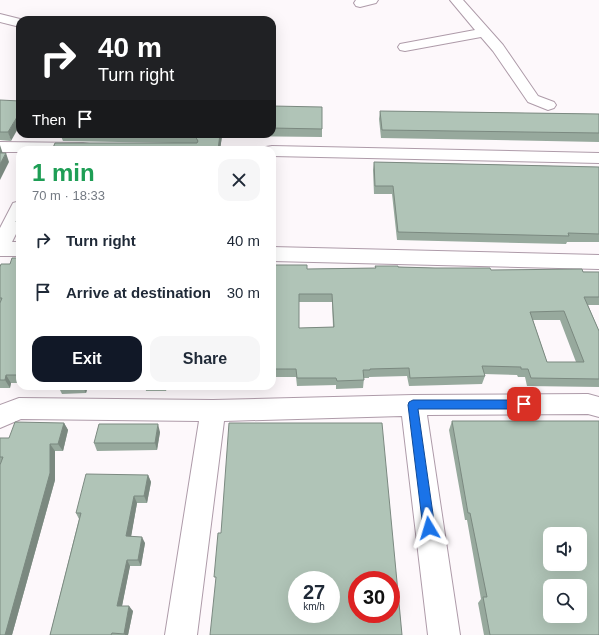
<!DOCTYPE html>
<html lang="en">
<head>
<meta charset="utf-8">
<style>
  body { margin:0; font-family:Arial,sans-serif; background:#f6f6f7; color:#1f2937; height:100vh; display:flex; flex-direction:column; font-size:15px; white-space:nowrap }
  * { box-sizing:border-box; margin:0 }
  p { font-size:13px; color:#747a83 }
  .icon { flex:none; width:22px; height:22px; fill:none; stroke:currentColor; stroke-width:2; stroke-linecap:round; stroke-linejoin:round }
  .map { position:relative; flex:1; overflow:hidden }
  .drawer { position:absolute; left:16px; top:146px; width:260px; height:244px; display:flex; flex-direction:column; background:#fff; border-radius:12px; box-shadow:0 4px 16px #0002 }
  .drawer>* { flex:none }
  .banner { position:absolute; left:16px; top:16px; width:260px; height:122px; border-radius:12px; box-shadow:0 4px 16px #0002; background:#202124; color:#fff; overflow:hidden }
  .controls { position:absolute; left:543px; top:527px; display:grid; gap:8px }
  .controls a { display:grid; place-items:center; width:44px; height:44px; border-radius:8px; background:#fff; box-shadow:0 4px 16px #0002; font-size:20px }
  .speed { position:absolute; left:288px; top:571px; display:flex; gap:8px; font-size:20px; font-weight:700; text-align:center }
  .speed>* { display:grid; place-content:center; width:52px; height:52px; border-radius:50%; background:#fff; box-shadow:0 4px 16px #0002; line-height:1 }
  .speed small { font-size:10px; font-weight:400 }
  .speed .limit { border:6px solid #d22; background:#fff; color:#111 }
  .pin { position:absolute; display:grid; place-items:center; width:34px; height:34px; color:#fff; margin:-17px; border-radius:8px; box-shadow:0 2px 6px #0006 }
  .me { position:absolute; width:44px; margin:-22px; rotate:353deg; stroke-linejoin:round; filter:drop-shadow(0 0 3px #0008) }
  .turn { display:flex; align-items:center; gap:14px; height:84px; padding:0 16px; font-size:18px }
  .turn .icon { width:52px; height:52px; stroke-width:2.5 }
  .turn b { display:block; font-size:28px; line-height:34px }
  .then { display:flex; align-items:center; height:38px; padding:0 16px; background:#0003; gap:8px; font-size:15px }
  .round { display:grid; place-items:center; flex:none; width:42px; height:42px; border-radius:12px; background:#f6f6f7 }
  .summary { display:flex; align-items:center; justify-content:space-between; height:68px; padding:0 16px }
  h1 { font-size:24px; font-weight:700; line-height:30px; color:#1e9e55 }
  .primary-button { display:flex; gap:8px; margin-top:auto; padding:8px 16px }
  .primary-button a { flex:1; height:46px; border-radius:12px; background:#111827; color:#fff; font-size:16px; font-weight:700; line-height:46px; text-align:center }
  .primary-button a+a { background:#f6f6f7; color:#1f2937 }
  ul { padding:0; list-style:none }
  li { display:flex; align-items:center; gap:12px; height:52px; padding:0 16px }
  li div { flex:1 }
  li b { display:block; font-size:15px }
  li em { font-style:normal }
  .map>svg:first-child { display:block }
</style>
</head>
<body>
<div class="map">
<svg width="599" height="635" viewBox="0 0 599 635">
  <rect width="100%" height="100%" fill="#fdf8fb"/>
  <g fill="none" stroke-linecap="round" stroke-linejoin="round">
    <g stroke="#ae9ba9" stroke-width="2">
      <g id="minor">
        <polygon points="356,0 378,0 376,3 360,7 356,6 354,3"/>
        <polygon points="450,0 463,0 503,45 538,96 554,102 556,105 554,108 548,110 528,102 493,51 481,37 405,51 400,50 398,47 400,44 475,30"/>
        <polygon points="0,14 24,20 20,20 20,27 0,22"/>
        <polygon points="0,142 83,143 89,144 91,148 90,150 20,150 20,152 0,152"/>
        <polygon points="272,146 599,153 599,163 272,156 272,150 264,150 266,147"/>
        <polygon points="20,201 20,226 12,242 20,242 20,256 0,256 0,228 13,203"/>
        <polygon points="272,247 599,255 599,269 272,261"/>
        <polygon points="588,394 599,397 599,417 588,414 427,415 460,635 428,635 402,416 224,421 197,635 165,635 199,421 21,419 0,428 0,405 19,398 213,400 413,395"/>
      </g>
    </g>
    <use href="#minor" fill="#fff" fill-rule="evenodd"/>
  </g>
  <g fill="#97a99d" fill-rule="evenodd">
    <polygon points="0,100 11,141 0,140"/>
    <polygon points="272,106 322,129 322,137 222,136 220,150 174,143 63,141 60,134 272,134"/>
    <polygon points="380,111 599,114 599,142 381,138 379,119"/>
    <polygon points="374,162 599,167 599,242 567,242 566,244 397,240 392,194 374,194 373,170"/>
    <polygon points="20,212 20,231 19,231 16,222"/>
    <polygon points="20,258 20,383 11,383 10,388 0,388 0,267 10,264"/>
    <path d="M272,265L307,269L375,268V266L491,270L599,272V305H588L599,331V387L527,386L525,377H518L517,375L484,374L485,376L482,384L409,386L407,376L369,377V378H364L363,388L336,389V385L297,386L296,377H272ZM299,302H332L333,327L299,328ZM533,320H560L576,362H547Z"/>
    <polygon points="58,386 88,386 86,393 62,394"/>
    <polygon points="145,386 167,386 166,391 146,391"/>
    <polygon points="452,421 599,635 484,635 478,603 481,599 467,520 465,520 449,430"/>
    <polygon points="64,423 68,430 63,451 55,451 55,480 12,635 0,635 1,464 0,464 0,438 9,438"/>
    <polygon points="160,432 157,450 97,451 94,443"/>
    <polygon points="148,475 151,482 147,503 137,503 131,536 145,543 141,566 130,566 122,606 133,611 128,635 50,635 79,519 76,513"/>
  </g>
  <g fill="#7b8980">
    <polygon points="20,112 20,125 11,141 8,132"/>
    <polygon points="220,134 222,134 222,136 220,150 218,150"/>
    <polygon points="0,145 3,154 0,159"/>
    <polygon points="6,153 9,162 0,180 0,164"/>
    <polygon points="6,375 11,383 10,388 5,380"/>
    <polygon points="82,386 88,386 86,393"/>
    <polygon points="165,386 167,386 166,391"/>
    <polygon points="64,423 68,430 63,451 58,444"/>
    <polygon points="158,424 160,432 157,450 155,443"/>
    <polygon points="50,444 55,451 55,480 12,635 5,635"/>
    <polygon points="148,475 151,482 147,503 144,496"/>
    <polygon points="134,496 137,503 130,543 126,536"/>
    <polygon points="142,537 145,543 141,566 138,560"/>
    <polygon points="127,560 130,566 121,611 117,606"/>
    <polygon points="129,606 133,611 128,635 125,635 124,634"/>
  </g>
  <g fill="#b0c4b7" stroke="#7b8980" fill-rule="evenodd">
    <polygon points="0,100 20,101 20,112 8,132 0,132"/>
    <polygon points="272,106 322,107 322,129 272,128"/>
    <polygon points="380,111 599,114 599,133 382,130"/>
    <polygon points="106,134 220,134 218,150 52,150 55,143 197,143 198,141 195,136 189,135"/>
    <polygon points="0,153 6,153 0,164"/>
    <polygon points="374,162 599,167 599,234 568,233 569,236 398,232 393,186 375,186"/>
    <polygon points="20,212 20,222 16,222"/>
    <polygon points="12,258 20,258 20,375 6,375 5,380 0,380 0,303 2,298 0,298 0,267 1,264 10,264"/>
    <path d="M272,265H307V269L376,268L375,266H398V267L435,268H490L491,270L582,269L583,272H599V297H584L599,331V379L531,378L528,369H521V367L482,366L485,376L410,378L409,368L370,369V370H363L364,380L337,381L336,378H297L296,369H272ZM299,294H332L334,327L299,328ZM564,311L584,362H547L530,312Z"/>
    <path d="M452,421H599V635H490L483,597H487L470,513H468ZM550,534H580V564H550ZM550,586H580V616H550Z"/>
    <polygon points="15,422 64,423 58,444 50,444 50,473 5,635 0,635 0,465 3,457 0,457 0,438 9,438"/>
    <path d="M229,423H382L402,635H210L216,577H214L218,533H221ZM297,580H331V614H297ZM357,580H391V614H357Z"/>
    <polygon points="99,424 158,424 155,443 94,443"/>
    <polygon points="86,474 148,475 144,496 134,496 126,536 142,537 138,560 127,560 117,606 129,606 124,634 112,633 111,635 50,635 81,513 76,513"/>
  </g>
  <polygon fill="#1a73e8" stroke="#114b97" points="413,400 524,400 528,401 530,404 528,407 524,409 418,409 435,528 433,532 429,533 425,532 423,528 408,405 409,402"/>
</svg>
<div class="controls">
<a><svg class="icon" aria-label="sound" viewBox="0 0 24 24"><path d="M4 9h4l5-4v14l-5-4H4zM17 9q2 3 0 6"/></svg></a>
<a><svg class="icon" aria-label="search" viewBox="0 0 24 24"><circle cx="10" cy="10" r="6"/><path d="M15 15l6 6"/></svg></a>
</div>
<div class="speed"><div>27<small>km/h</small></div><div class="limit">30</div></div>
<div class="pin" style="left:524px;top:404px;background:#d93025"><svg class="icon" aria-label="arrive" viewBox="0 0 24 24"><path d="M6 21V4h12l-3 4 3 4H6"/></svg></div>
<svg class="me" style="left:429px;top:528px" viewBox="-20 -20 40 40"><path d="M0-17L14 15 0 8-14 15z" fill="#1a73e8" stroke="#fff" stroke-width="4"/></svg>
<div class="banner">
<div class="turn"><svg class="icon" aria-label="right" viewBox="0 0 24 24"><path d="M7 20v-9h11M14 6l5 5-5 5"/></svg><div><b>40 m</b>Turn right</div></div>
<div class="then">Then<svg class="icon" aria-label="arrive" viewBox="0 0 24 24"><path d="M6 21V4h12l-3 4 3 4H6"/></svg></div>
</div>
<section class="drawer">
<div class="summary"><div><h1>1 min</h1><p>70 m · 18:33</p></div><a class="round"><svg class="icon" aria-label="close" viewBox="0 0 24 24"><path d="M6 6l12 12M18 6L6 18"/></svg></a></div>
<ul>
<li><svg class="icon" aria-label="right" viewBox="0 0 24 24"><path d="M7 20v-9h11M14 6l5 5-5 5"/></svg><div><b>Turn right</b></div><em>40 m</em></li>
<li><svg class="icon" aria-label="arrive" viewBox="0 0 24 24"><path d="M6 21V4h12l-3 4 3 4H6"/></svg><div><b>Arrive at destination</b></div><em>30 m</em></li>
</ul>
<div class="primary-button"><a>Exit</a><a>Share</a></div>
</section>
</div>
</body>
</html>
